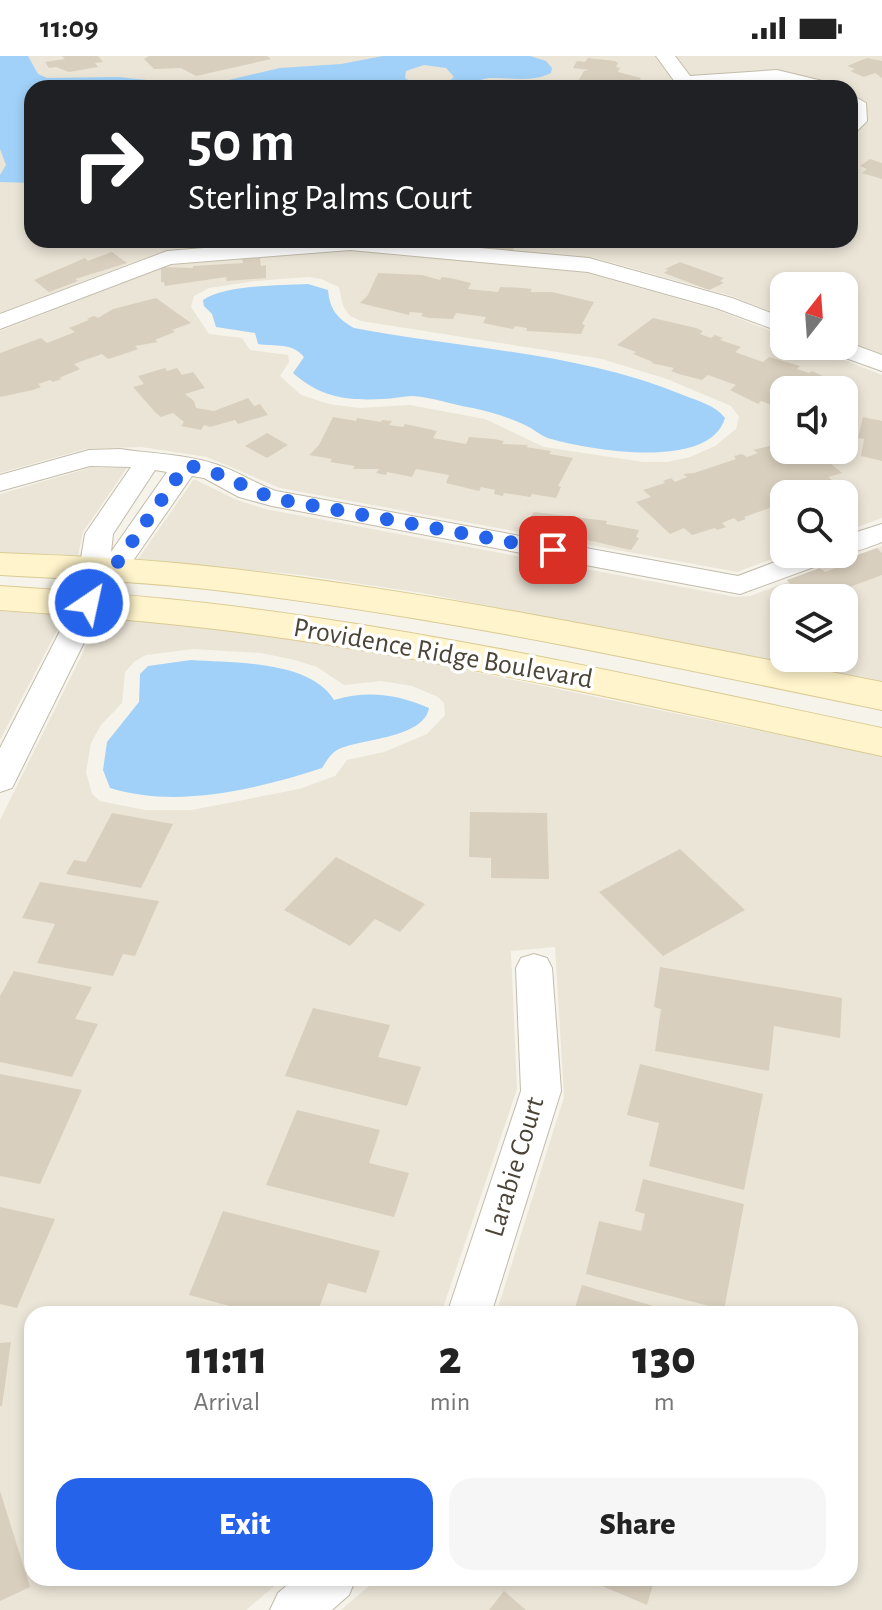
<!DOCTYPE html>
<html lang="en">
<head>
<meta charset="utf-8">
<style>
  body { margin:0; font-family:"Alegreya Sans",sans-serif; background:#f6f6f6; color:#222; height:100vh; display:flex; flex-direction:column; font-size:30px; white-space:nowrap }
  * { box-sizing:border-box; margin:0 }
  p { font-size:26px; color:#767676 }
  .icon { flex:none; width:44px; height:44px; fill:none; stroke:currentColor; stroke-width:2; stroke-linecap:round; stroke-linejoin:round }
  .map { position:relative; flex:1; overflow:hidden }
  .drawer { position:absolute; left:24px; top:1250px; width:834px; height:280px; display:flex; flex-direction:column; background:#fff; border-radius:24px; box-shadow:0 4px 12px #0003 }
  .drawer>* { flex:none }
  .guide { position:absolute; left:24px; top:24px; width:834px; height:168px; border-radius:24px; box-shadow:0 4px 12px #0003; background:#202124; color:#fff; overflow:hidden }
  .needle { width:52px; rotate:17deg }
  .controls { position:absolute; left:770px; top:216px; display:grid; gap:16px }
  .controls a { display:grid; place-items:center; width:88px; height:88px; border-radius:16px; background:#fff; box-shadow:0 4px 12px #0003; font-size:40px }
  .pin { position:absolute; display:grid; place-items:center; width:68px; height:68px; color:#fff; margin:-34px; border-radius:16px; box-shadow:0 4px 12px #0006 }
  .me { position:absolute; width:88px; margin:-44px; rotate:34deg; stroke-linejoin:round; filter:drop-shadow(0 0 6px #0008) }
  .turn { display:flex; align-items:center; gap:28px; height:168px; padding:0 32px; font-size:36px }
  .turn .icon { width:104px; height:104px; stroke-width:2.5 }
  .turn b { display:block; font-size:56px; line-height:68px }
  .eta { display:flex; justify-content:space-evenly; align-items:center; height:136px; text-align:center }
  .eta b { font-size:48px; font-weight:800; line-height:56px }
  .action { display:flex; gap:16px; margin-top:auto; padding:16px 32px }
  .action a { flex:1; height:92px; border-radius:24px; background:#2563eb; color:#fff; font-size:32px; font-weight:800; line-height:92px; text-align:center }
  .action a+a { background:#f6f6f6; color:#222 }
  .status { display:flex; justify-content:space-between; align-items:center; height:56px; padding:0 40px; background:#fff; direction:ltr }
  .status svg { height:22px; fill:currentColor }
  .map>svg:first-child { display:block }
</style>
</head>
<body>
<div class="status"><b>11:09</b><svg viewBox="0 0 49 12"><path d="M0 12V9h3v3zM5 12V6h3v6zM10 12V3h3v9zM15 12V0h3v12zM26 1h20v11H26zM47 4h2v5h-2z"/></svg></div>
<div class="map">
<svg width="882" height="1554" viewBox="0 0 882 1554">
  <rect width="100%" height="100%" fill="#f6f3ea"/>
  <g fill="#ebe5d7" fill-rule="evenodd">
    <polygon points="0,0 882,0 882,299 844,284 844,230 784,230 784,261 732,240 595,202 400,184 850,184 850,32 32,32 32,184 300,184 160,196 0,257"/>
    <path d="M348,194L584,216L717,254L784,280V290H809L882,319V462L844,476V438H784L786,498L737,516L280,432L207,401L141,391L85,393L0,417V275L170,209ZM308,221L321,223L339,231L343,250L350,260L361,265L602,303L667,323L731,350L739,361L736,373L715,390L690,401L667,406H643L544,391L485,363L410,349L359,352L329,348L301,339L280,320L289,306L288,299L250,294L242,282L209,278L191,251L194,240L209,232L256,225ZM784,334H844V394H784Z"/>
    <polygon points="89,412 127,412 83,476 78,499 0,497 0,438"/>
    <path d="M194,423L237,444L265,453L736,541L750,540L882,490V626L422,537L302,519L138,503ZM784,542H844V602H784Z"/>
    <polygon points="0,555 65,559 0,684"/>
    <path d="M100,562L222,573L393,599L882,700V1554H341L378,1522H850V1258H496L564,1041L555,891L511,895L517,1033L441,1258H32V1522H284L246,1554H0V764ZM193,593L261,597L295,604L317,611L344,629L381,625L412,630L438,641L444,647L445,659L427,678L384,696L347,704L335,720L299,733L192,754H145L100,745L92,738L86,716L91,687L101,669L122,647L125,616L135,605L146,599Z"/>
  </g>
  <g fill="#a1d1f8" fill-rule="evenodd">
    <path d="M0,0H28L38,18L47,22L119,21L203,30L280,12L341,8L383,0H530L546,5L552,12L551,17C531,27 510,21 489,22C478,23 470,30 460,32C415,41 373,13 330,32H32V127L0,126V119L6,109L0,93ZM424,9L446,12L454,21C442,33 419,32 405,22L406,15Z"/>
    <path d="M308,228L328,234C330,254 337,262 354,272C464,293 578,296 683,339C698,345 715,349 725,362C710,415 590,394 551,383C542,381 534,373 525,369C508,361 491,356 473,352C453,349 432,341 413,340C403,340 393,343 383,343C346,345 320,341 293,317L304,301C292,286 275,291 258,288L255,277L216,271L212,258L204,250L203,244C228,228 278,230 308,228Z"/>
    <path d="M191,604C232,607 310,604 334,644C368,634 397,638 429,652C424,682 361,683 339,693C331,697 327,704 322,712C257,733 178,753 110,732L103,714L107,686L139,646L140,618L148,610Z"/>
  </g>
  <g fill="#d9cfbe">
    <polygon points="62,0 98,0 103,6 95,7 98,11 69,16 56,11 49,12 45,6 65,3"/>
    <polygon points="149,0 267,0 271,3 196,20 181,12 154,13 144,3"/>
    <polygon points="588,2 615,5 618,7 616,11 620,12 618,16 641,22 636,32 578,32 581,27 577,27 584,15 589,14 573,12 577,5 585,6"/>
    <polygon points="867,2 882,5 882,22 875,17 864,21 850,15 855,13 847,10"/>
    <polygon points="870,103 882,107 882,123 862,117 867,113 860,110"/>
    <polygon points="431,184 516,184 519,186 512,195"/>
    <polygon points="112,196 127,207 75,223 78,225 49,236 34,224 85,202 88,205"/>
    <polygon points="260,202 261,210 266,209 266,222 227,225 226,221 165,230 164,226 161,226 161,211 193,212 193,210 243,207 242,203"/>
    <polygon points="680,206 724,222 720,225 724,227 709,234 664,217 668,214 665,213"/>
    <polygon points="378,217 422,219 440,224 442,221 450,222 471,227 468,233 498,236 500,231 523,232 532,233 530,236 552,236 594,246 582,268 585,269 581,278 526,275 527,272 515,270 513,273 483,267 486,261 456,257 453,263 429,262 421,260 423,257 410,256 409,259 360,247 368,239"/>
    <polygon points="156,242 191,267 172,274 175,276 155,284 158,286 135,290 138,293 130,296 108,303 102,298 74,308 80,313 59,322 62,323 53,326 50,324 38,328 41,331 33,334 0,341 0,297 41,282 47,287 75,276 69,272 89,264 87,263 94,260 98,262 113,253"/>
    <polygon points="653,262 696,272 703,275 700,278 711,282 715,279 723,282 720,284 741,291 735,296 763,306 769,301 800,310 797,313 809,317 812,315 859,337 844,347 844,334 784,334 784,355 778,355 770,352 772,349 761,345 758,348 730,334 736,329 708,319 702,324 679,318 671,315 674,312 651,307 653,306 633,298 636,296 617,289"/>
    <polygon points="165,312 167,315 177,312 182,319 193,316 205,332 185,338 194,345 196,352 214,355 248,342 254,350 260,348 268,359 238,368 235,364 210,371 204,369 201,374 181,370 184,366 173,357 161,361 156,357 133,331 144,328 138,320"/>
    <polygon points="333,361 356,365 357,362 381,366 382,364 392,365 389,369 403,371 405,368 437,375 433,382 466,388 469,381 494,383 504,385 502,388 528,389 526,391 551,395 549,398 573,402 558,430 561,431 556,442 532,438 530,441 504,437 503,440 494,438 495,434 481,431 479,435 446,427 449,419 416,413 412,421 387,416 386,419 376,417 379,413 353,413 355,410 330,406 332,403 309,399 319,389"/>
    <polygon points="863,361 882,365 882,405 861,400 864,383 858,382"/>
    <polygon points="267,377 288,389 267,402 245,390"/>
    <polygon points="784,386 784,394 814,394 842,417 828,421 837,428 816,435 818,438 784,438 784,447 744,461 746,463 738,466 734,462 722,467 726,471 717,474 715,472 692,479 684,472 670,478 636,446 651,441 643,434 665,427 663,425 671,422 675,426 687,421 683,418 694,417 736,403 734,400 742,398 747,401 758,397 753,394"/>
    <polygon points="534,456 607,465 606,468 639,474 636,481 639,482 631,494 565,479 563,483 526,476 528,469 525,468"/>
    <polygon points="877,492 882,497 882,519 820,542 799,539 787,524 820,512 825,516 850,507 846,503"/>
    <polygon points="470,756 547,757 549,823 491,822 491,802 469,801"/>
    <polygon points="112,757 173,768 141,832 66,818 74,804 86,806"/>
    <polygon points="680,793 745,854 663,900 599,836"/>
    <polygon points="336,801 425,848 400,876 375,863 350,890 284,854"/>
    <polygon points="40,826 159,845 135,900 123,898 113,920 37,907 55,868 22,862"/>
    <polygon points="660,911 842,942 840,982 774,970 769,1015 655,995 661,953 654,951"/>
    <polygon points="14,915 92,931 75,963 98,968 72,1021 0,1006 0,940"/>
    <polygon points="313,952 390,969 378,1001 421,1011 407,1050 285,1020"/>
    <polygon points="640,1008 763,1038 744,1134 649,1110 659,1067 627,1059"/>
    <polygon points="0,1018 82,1034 40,1128 0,1120"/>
    <polygon points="297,1054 380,1074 369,1107 409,1117 394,1161 266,1129"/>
    <polygon points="643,1123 744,1148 724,1254 586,1218 599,1165 641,1175 645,1158 635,1155"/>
    <polygon points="0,1151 55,1163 17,1252 0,1248"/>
    <polygon points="223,1155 380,1195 366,1237 328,1227 317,1258 259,1258 189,1239"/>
    <polygon points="582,1229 677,1257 677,1258 573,1258"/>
    <polygon points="11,1286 2,1350 0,1350 0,1287"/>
    <polygon points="0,1435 30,1531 0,1545"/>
    <polygon points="583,1522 655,1522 647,1549"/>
    <polygon points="504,1535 526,1554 489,1554"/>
  </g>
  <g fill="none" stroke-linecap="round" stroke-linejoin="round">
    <g stroke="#c3bcab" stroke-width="2">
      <g id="street">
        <polygon points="656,0 675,0 690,20 777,14 835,28 838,32 804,32 777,26 675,32 675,26"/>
        <polygon points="850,38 866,47 867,65 857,75 850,77"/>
        <polygon points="304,184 391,184 589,202 732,242 784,262 784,277 716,252 588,216 350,194 171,208 0,273 0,258 167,195"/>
        <polygon points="844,285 882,299 882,315 826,295 823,290 844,290"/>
        <path d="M120,393C153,398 187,398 218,409C239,416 256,428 276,435L738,520L796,498H837L833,504L740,538L272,450L239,441L204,422L192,420L103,548L16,724L12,732L0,736V692L77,542L75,539L85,478L131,411L90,410L0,435V419L89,394ZM155,414L167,416L111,496L113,478Z"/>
        <path d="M882,468V486C869,491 855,497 841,498H844V480Z"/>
        <polygon points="534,898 547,902 552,912 561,1035 491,1258 447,1258 521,1035 516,912 521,902"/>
        <polygon points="295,1522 356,1522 349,1539 332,1554 270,1554 278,1537"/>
      </g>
    </g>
    <g stroke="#dbcb95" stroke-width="2">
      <g id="secondary">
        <path d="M0,497C75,500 150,503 224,512C445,537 664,584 882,626V654C664,609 446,561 224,535C150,526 75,523 0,519Z"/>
        <path d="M0,530C74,535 149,540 223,549C445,576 663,626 882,672V700C664,653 445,602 223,574C149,565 74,559 0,554Z"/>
      </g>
    </g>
    <use href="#street" fill="#fff" fill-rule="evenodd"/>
    <use href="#secondary" fill="#fff4cb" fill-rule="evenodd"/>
  </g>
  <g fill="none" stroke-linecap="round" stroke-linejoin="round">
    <polyline stroke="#2563eb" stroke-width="14" stroke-dasharray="0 25.2" points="89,547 186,409 211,415 272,442 553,494"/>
  </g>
  <g text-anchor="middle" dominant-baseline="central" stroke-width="7" stroke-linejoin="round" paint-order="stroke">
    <g font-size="28" fill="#4b4437" stroke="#fff">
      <text transform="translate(443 598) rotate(10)">Providence Ridge Boulevard</text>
      <text transform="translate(515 1111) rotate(-73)">Larabie Court</text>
    </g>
  </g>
</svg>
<div class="controls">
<a><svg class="needle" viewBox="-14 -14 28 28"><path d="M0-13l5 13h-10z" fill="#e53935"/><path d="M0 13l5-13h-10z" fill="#767676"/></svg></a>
<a><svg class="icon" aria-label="sound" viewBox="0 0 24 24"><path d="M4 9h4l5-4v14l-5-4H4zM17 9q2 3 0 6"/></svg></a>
<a><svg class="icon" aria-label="search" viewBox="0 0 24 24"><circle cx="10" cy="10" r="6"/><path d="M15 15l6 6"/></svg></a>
<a><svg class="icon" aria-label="layers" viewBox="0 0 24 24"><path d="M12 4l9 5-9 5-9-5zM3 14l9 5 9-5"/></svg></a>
</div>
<div class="pin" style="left:553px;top:494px;background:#d93025"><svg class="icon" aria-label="arrive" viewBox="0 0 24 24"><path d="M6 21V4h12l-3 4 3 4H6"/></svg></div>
<svg class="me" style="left:89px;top:547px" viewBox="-20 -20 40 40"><circle r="17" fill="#2563eb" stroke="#fff" stroke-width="3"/><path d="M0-11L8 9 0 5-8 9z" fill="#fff"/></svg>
<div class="guide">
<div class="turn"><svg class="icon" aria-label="right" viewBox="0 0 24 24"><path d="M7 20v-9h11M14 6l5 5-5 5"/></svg><div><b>50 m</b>Sterling Palms Court</div></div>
</div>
<section class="drawer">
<div class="eta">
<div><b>11:11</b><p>Arrival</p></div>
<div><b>2</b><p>min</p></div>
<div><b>130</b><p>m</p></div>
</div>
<div class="action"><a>Exit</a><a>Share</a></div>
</section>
</div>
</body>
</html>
